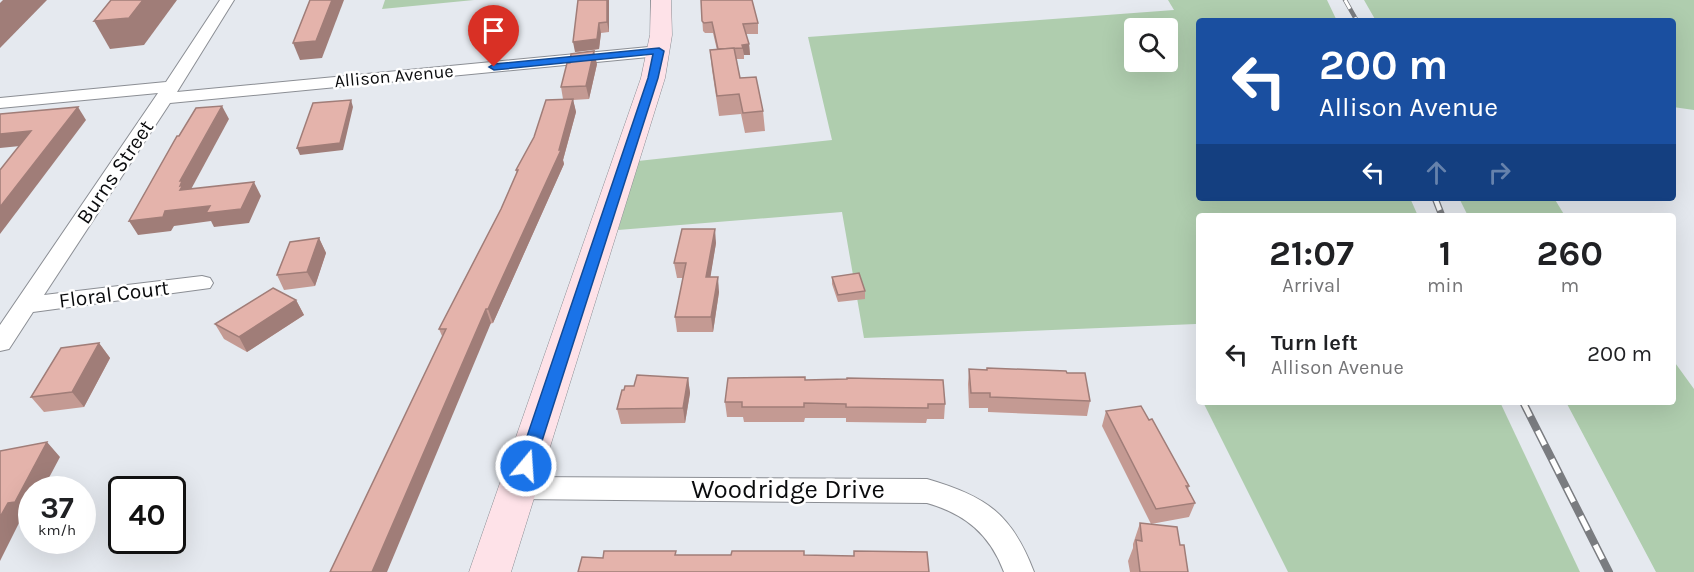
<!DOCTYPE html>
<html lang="en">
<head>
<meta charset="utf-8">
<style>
  body { margin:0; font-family:Karla,sans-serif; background:#f2f2f2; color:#202124; height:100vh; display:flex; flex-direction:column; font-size:22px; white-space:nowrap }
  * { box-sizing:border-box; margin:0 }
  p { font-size:20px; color:#757577 }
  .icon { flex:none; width:33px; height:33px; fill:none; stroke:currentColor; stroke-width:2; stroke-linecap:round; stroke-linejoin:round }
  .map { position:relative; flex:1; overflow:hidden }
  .sheet { position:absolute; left:1196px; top:213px; width:480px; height:192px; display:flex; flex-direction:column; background:#fff; border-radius:6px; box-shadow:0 6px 24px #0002 }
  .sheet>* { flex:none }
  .hud { position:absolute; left:1196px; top:18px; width:480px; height:183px; border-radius:6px; box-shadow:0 6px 24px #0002; background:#1a4fa0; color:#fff; overflow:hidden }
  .buttons { position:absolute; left:1124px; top:18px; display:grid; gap:12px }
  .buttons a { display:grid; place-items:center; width:54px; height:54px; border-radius:6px; background:#fff; box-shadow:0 6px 24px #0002; font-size:30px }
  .speed { position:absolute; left:18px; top:476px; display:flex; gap:12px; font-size:30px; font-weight:700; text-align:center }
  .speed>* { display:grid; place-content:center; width:78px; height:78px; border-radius:50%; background:#fff; box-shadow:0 6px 24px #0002; line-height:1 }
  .speed small { font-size:15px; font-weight:400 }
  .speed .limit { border:3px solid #111; border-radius:9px; background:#fff; color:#111 }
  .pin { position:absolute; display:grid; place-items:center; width:51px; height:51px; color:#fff; margin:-62px -26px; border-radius:50% 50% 50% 0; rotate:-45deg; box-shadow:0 0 6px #0007 }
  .pin .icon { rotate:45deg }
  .me { position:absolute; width:66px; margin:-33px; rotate:18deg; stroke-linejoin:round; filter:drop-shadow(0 0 4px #0008) }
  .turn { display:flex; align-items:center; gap:21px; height:126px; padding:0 24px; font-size:27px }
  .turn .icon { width:78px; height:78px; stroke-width:2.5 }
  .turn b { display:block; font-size:42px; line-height:51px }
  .lanes { display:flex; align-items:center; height:57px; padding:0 24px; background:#0003; justify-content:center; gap:30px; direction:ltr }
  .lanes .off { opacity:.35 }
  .eta { display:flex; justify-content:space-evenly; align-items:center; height:102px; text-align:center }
  .eta b { font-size:36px; font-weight:700; line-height:42px }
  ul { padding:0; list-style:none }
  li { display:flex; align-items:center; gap:18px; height:78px; padding:0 24px }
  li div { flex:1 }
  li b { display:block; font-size:22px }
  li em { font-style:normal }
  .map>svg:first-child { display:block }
</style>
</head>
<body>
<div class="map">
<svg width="1694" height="572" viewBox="0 0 1694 572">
  <rect width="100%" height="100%" fill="#e5e9ef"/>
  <g fill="#afcdae" fill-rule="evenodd">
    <polygon points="385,0 474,0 382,9"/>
    <path d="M1168,0H1327L1337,21H1198V198H1410L1418,216H1198V392L1196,324L864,338L842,212L618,230L638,161L832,140L808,37L1174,10ZM1134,28H1167V62H1134Z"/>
    <polygon points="1364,0 1694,0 1694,110 1673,107 1672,21 1376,21"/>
    <polygon points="1459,198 1554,198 1565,216 1468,216"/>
    <polygon points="1673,360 1694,389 1694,572 1656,572 1566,402 1672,402"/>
    <polygon points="1203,402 1500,402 1580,572 1288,572"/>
  </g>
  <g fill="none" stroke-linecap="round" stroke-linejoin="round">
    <g stroke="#8b8e94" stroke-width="2">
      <g id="street">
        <polygon points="220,0 234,0 177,92 659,46 667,51 659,56 170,103 44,295 202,276 210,278 213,283 210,288 33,312 9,349 0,351 0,325 158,93 0,108 0,98 166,82"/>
        <path d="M518,477L927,479C986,496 1012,514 1034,572H1004C990,534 965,514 927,503L518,499L508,496L504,488L508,480Z"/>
      </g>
    </g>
    <g stroke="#8b8e94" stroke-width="1">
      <polygon id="secondary" points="651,0 671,0 672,35 665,78 511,572 469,572 641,78 650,35"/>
    </g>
    <use href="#street" fill="#fff" fill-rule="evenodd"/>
    <use href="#secondary" fill="#fee2e8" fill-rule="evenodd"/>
    <g stroke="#7a7c80" stroke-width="4.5">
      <polyline id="rail-far2" points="1345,0 1357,21"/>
    </g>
    <g stroke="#7a7c80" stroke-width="7">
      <polyline id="rail-far1" points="1435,198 1442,216"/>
    </g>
    <g stroke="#7a7c80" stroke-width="8">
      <polyline id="rail" points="1523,402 1609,572"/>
    </g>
    <use href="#rail-far2" stroke="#fff" stroke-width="3" stroke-dasharray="10" stroke-linecap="butt"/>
    <use href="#rail-far1" stroke="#fff" stroke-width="4.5" stroke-dasharray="13" stroke-linecap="butt"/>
    <use href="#rail" stroke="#fff" stroke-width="5" stroke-dasharray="16" stroke-linecap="butt"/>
  </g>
  <g fill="#c49a93">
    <polygon points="578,0 609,0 609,32 601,33 599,49 575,52"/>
    <polygon points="701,0 758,23 758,34 746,34 749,44 750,55 744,55 744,59 736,59 740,78 763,111 765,131 745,133 741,114 719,116 712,70 710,50 717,50 713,33 705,33 703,31"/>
    <polygon points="597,64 589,99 573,100 576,112 563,160 564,164 493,323 442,336 439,329 501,209 517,174 516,170 563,99 561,87"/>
    <polygon points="319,238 326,253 315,286 284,290 277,275"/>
    <polygon points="716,243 710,277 719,292 713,332 677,332 675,317 683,278 677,278 674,263"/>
    <polygon points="832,277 865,291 865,299 838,302 832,284"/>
    <polygon points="296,300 304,315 247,352 224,339 215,324"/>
    <polygon points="99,343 110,358 84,407 44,412 31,397"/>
    <polygon points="969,369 1067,373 1090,401 1087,416 988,412 988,408 969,408 968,384"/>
    <polygon points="688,378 690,393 685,423 621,424 617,409 634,386"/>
    <polygon points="805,380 945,404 944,419 927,419 926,423 846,422 846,418 805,418 804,422 744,422 743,417 727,417 725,402"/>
    <polygon points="1106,411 1189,486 1188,490 1195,503 1189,517 1151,524 1102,426"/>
    <polygon points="1140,523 1188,572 1130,572 1128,561 1133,548 1133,544"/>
  </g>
  <g fill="#a07d78">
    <polygon points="3,0 47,0 0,48 0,3"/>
    <polygon points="143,0 177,0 144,45 110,49 94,21"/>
    <polygon points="332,0 344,0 322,58 300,60 293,43"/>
    <polygon points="607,0 609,0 609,32 607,22"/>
    <polygon points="599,23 601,33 599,49 575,52 573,42"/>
    <polygon points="749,44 750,55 744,55 742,45"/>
    <polygon points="594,51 597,64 589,99 586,86"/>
    <polygon points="573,99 576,112 563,160 564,164 493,323 488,309"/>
    <polygon points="351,100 353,107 343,150 300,155 297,148"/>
    <polygon points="222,106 229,119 189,193 180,190 180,181"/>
    <polygon points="78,107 86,120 0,234 0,207"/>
    <polygon points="31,131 40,144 0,148 0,134"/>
    <polygon points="254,182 261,196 249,223 214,227 211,221 174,226 171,231 138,235 129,221 165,211"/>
    <polygon points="715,229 716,243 708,292 706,277"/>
    <polygon points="319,238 326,253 315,286 307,272"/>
    <polygon points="718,277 719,292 713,332 711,317"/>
    <polygon points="296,300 304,315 247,352 239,337"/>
    <polygon points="486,309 491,323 387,572 372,572"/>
    <polygon points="99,343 110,358 84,407 72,392"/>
    <polygon points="688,378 690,393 685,423 683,408"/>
    <polygon points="47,442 60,457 43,489 32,489 32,512 29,516 22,517 0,561 0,517 8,503"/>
  </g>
  <g fill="#e4b3ab" stroke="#a07d78" stroke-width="1.5">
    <polygon points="111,0 143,0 129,18 94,21"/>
    <polygon points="310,0 332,0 316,41 293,43"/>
    <polygon points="578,0 607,0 607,22 599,23 597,39 573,42"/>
    <polygon points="701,0 752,0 758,23 743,24 749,44 742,45 743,48 718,49 712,22 704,23 702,21"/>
    <polygon points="734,48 740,78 756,77 763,111 743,113 739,94 717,96 710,50"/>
    <polygon points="594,51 586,86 561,87 567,63 570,63 571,54"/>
    <polygon points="573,99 559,150 561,150 488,309 486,309 372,572 330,572 446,329 439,329 501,209 518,170 516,170 534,137 546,100"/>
    <polygon points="351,100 340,143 297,148 313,103"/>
    <polygon points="222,106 180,181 182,181 180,186 183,185 180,190 254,182 241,209 206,213 210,206 165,211 163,217 129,221 177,136 179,136 196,108"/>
    <polygon points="78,107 0,207 0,170 31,131 0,134 0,114"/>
    <polygon points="682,229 715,229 706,277 718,277 711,317 675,317 686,263 674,263"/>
    <polygon points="319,238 307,272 277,275 290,242"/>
    <polygon points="859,273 865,291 838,295 832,277"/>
    <polygon points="273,288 296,300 239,337 215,324"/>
    <polygon points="99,343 72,392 31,397 61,348"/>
    <polygon points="987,368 1066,371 1067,373 1085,373 1090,401 990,397 990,393 971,393 969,369 987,370"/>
    <polygon points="637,375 688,378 683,408 617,409 622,390 624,390 625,386 634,386"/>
    <polygon points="805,377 805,380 847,379 847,378 943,380 945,404 928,404 928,408 846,407 846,404 804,403 804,407 742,407 742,402 725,402 728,378"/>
    <polygon points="1141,406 1149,420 1152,419 1189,486 1186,486 1195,503 1156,509 1106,411"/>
    <polygon points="47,442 15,502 8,503 0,517 0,451"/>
    <polygon points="1140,523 1177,527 1180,545 1184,545 1188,572 1140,572 1136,540 1142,541"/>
    <polygon points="604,551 676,551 675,555 731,555 732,551 804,551 804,555 854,556 854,551 927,552 929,572 578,572 582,557 603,558"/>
  </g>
  <polygon fill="#1a73e8" stroke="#114b97" stroke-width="1.5" points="659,48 664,51 658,78 534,466 532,470 526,472 520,470 517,466 648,78 653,54 494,70 489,67 494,64"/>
  <g text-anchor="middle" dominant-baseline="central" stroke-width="5" stroke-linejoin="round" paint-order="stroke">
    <g font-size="18" fill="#0a0b0d" stroke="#fff">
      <text transform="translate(394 76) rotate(-5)">Allison Avenue</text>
    </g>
    <g font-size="21" fill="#0a0b0d" stroke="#fff">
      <text transform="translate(115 172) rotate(-56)">Burns Street</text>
      <text transform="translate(114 294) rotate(-7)">Floral Court</text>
    </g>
    <g font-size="26" fill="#0a0b0d" stroke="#fff">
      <text x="788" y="489">Woodridge Drive</text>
    </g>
  </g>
</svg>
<div class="buttons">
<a><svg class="icon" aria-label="search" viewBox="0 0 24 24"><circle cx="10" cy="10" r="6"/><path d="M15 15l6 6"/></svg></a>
</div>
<div class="speed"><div>37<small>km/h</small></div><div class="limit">40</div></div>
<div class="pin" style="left:494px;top:67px;background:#d93025"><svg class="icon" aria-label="arrive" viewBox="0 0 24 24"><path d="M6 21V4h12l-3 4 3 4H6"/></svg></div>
<svg class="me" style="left:526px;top:466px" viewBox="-20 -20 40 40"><circle r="17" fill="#1a73e8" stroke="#fff" stroke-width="3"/><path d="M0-11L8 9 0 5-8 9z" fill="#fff"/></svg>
<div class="hud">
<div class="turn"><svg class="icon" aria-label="left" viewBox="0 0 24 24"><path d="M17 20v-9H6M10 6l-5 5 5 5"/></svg><div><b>200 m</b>Allison Avenue</div></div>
<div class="lanes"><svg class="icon" aria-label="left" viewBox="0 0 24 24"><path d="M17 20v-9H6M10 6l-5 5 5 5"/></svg><svg class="icon off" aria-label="ahead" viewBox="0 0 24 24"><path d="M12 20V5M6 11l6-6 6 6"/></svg><svg class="icon off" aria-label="right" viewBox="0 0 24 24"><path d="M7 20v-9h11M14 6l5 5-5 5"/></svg></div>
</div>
<section class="sheet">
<div class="eta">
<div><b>21:07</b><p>Arrival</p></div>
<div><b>1</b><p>min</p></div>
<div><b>260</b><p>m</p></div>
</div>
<ul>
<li><svg class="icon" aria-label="left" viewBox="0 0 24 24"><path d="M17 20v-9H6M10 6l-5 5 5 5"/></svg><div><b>Turn left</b><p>Allison Avenue</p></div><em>200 m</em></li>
</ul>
</section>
</div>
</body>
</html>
